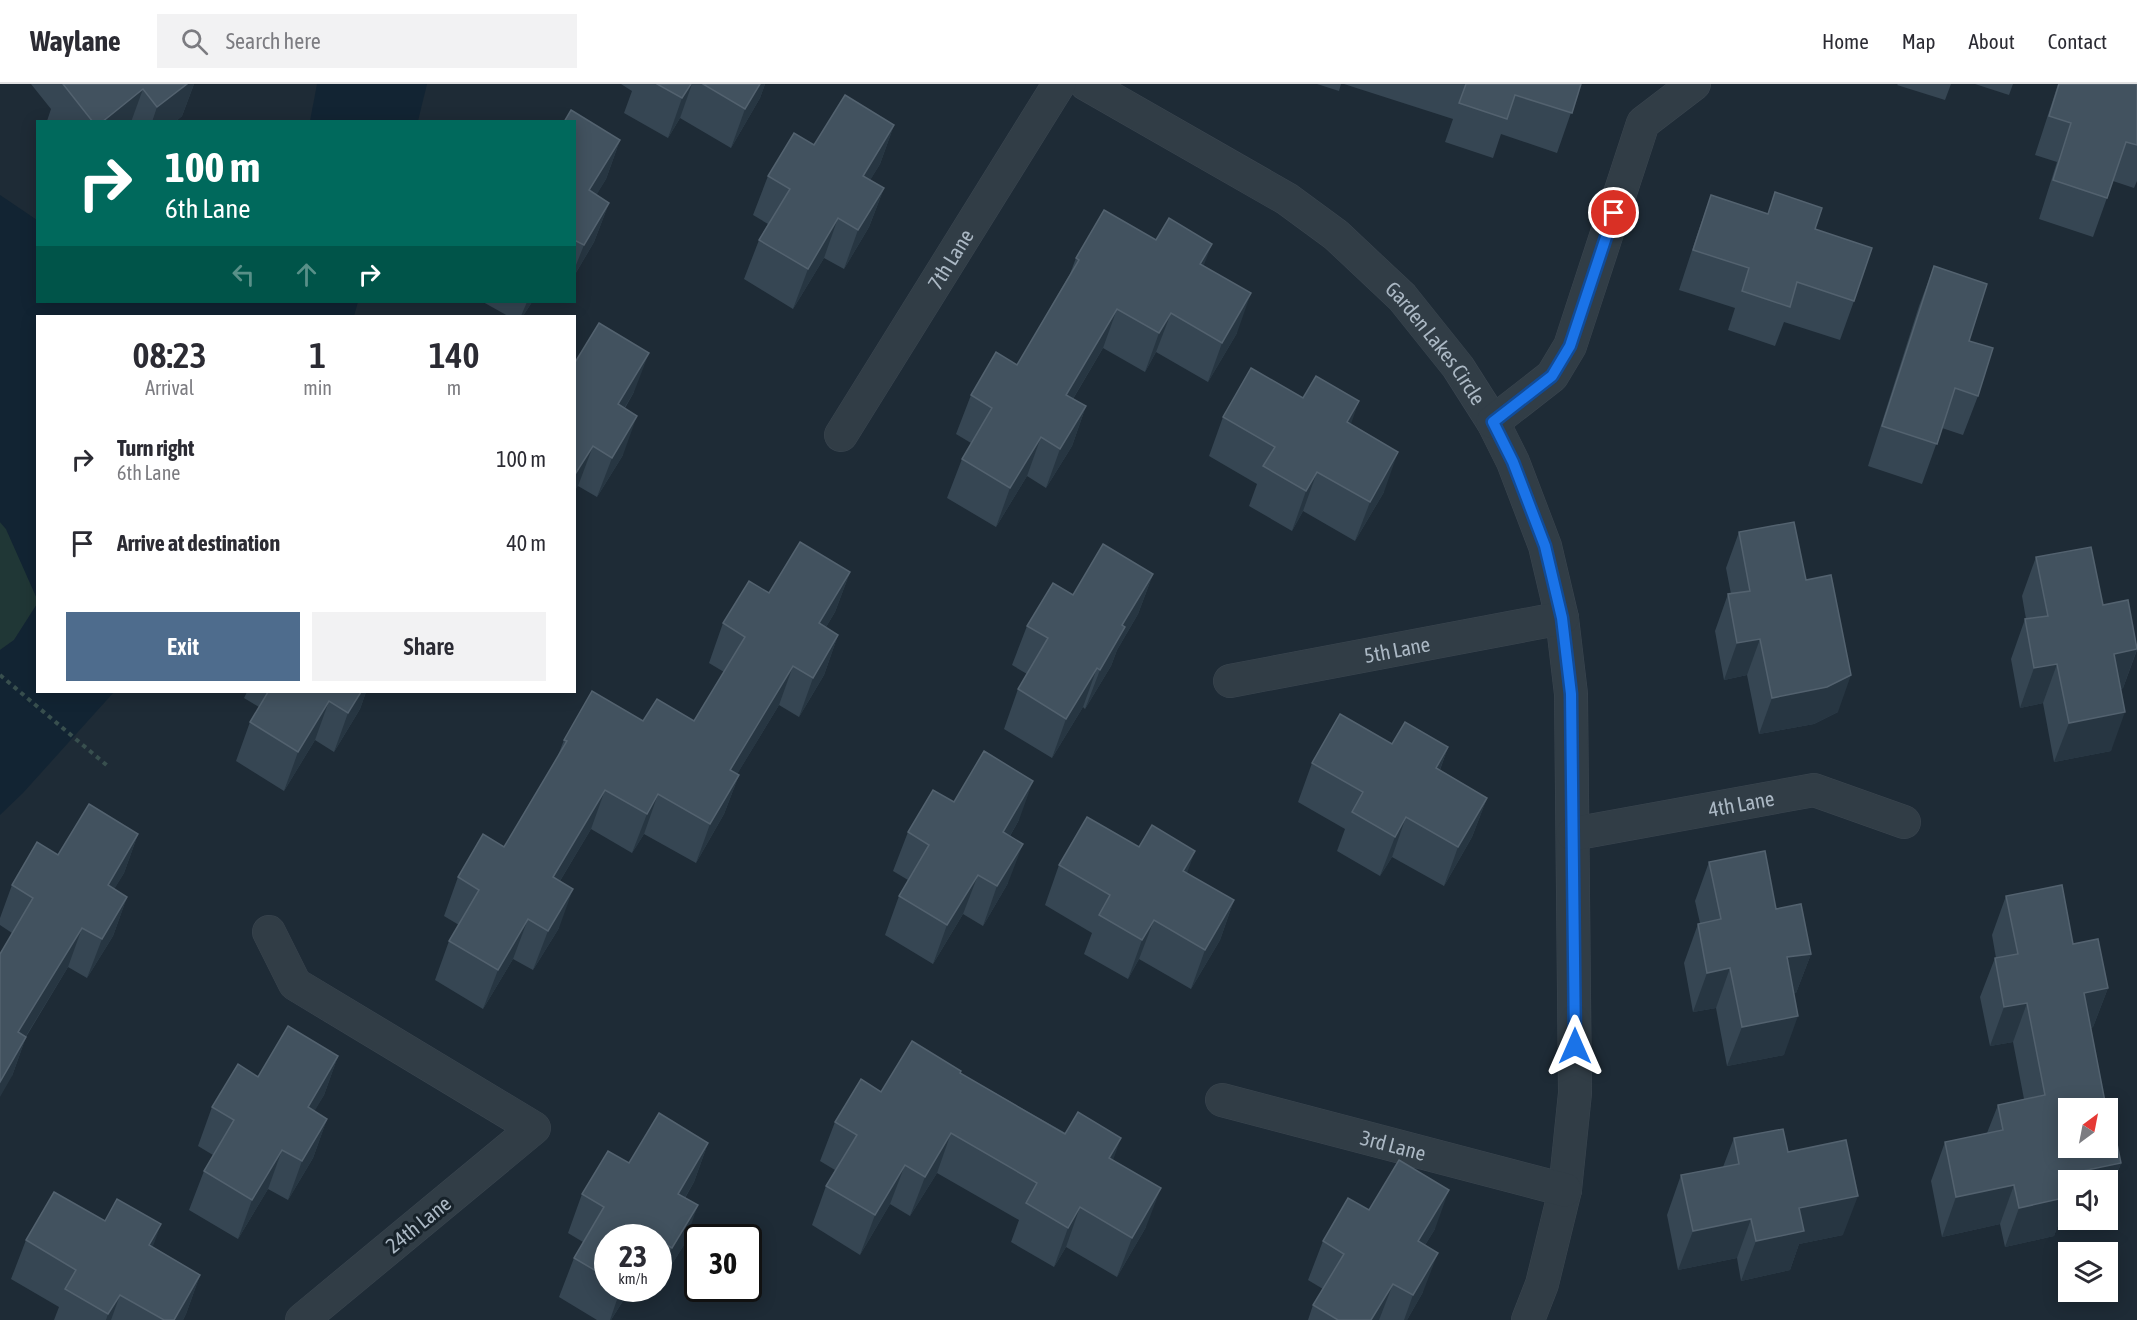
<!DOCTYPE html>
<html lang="en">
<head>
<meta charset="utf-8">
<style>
  body { margin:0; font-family:"Asap Condensed",sans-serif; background:#f2f2f3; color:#2b2b33; height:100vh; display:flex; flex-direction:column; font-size:22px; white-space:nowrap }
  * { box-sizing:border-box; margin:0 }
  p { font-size:20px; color:#7c7c81 }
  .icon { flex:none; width:33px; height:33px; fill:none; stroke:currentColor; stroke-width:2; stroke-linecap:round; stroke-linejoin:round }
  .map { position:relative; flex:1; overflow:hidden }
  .details { position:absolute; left:36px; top:231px; width:540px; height:378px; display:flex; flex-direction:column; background:#fff; border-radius:0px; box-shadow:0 3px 15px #0003 }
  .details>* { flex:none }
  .banner { position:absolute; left:36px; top:36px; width:540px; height:183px; border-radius:0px; box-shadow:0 3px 15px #0003; background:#00695c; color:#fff; overflow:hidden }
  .needle { width:39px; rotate:32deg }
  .tools { position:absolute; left:2058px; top:1014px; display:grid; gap:12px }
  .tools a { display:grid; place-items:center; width:60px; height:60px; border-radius:0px; background:#fff; box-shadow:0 3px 15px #0003; font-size:30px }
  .speed { position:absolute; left:594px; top:1140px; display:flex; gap:12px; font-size:30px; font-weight:700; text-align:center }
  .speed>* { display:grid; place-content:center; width:78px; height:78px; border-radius:50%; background:#fff; box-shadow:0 3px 15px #0003; line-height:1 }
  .speed small { font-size:15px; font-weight:400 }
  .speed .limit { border:3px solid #111; border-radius:9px; background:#fff; color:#111 }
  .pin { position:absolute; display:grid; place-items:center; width:51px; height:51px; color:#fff; margin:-26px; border:3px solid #fff; border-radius:50%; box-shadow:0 2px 6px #0007 }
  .me { position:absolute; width:66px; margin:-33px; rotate:0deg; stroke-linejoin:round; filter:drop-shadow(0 0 4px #0008) }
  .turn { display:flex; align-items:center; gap:21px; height:126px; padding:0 30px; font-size:27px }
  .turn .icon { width:78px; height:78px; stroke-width:2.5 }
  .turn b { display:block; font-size:42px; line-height:51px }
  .lanes { display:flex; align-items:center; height:57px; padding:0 30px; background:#0003; justify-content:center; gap:30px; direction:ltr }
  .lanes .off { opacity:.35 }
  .eta { display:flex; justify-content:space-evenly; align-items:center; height:102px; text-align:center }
  .eta b { font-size:36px; font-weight:600; line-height:42px }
  .button { display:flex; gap:12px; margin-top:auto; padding:12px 30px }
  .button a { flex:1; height:69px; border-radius:0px; background:#4e6c8d; color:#fff; font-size:24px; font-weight:600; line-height:69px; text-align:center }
  .button a+a { background:#f2f2f3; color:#2b2b33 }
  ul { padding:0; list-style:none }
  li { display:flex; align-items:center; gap:18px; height:84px; padding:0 30px }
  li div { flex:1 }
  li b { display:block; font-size:22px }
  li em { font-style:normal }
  header { display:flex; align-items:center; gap:36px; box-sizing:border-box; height:84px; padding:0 30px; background:#fff; border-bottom:2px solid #e1e1e2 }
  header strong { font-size:28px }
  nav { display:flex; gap:33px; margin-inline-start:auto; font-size:21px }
  .search { width:420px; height:54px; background:#f2f2f3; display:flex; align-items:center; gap:15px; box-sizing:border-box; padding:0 21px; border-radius:0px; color:#7c7c81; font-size:22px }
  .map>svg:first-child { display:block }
</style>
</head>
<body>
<header>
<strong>Waylane</strong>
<div class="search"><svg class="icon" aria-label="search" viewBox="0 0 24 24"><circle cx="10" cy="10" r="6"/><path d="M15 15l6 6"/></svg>Search here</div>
<nav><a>Home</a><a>Map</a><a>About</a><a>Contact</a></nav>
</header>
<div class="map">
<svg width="2137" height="1236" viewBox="0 0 2137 1236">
  <rect width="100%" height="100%" fill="#1e2b36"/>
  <polygon fill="#203736" points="0,438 6,445 38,515 37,520 14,556 0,566"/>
  <g fill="#122433">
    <polygon points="317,0 427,0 418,37 310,37"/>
    <polygon points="0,111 37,136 38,218 358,218 354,232 38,232 37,515 6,445 0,438"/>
    <polygon points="37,520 38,608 114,608 23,709 0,731 0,566 14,556"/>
  </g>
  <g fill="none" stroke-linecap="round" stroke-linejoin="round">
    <g stroke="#3b4650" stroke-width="34">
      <g id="minor">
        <path id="s1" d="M1086,0L1287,115L1336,151L1402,213L1458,283L1493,338L1513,378L1545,462L1562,534L1571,610L1575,1009L1565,1106L1542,1200L1528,1236"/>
        <polyline points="1493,338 1552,292 1570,262 1643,39 1694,0"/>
        <path id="s2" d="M841,351L1059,0"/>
        <path id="s3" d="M1230,597L1562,534"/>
        <path id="s4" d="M1573,750L1814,706L1904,738"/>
        <polyline points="269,848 295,900 534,1044 302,1236"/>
        <path id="s5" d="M1222,1016L1565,1106"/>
      </g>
    </g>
    <polyline stroke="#384f4e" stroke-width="4" stroke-dasharray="4.5 4.5" stroke-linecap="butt" points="0,591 110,684"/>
    <use href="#minor" stroke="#313d46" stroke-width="33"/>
  </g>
  <g fill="#364653">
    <polygon points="31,0 194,0 182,32 175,38 48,38 47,37 51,25"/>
    <polygon points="621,0 765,0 760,14 731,64 680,34 668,54 624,29 632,7"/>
    <polygon points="1317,0 1341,0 1339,7"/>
    <polygon points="1344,0 1581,0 1557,69 1501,50 1493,74 1445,58 1453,35"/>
    <polygon points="1898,0 1951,0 1945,16 1897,1"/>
    <polygon points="1975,0 2013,0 2009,11"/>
    <polygon points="2058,0 2137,0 2137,97 2134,104 2113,97 2093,153 2039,135 2057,78 2035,71"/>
    <polygon points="574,38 620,56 606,95 596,111 609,119 594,158 574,192"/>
    <polygon points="894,41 880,80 870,96 884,104 869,143 844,185 824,174 793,225 744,195 759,156 768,140 753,131 768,92 814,61"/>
    <polygon points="1711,111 1815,145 1854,217 1840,256 1784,238 1775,262 1728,246 1735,224 1679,206 1697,151"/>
    <polygon points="1156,156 1204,182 1237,249 1208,298 1156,268 1145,288 1103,264 1073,315 1086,322 1072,362 1046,404 1027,392 996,443 947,414 962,375 971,359 956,350 971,311 1017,281 1070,190 1076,174"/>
    <polygon points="1934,182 1978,312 1963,351 1942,344 1922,400 1868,382 1919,222"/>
    <polygon points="483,218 532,218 523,232 508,232"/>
    <polygon points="574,280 634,308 625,324 623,371 597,413 578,402"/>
    <polygon points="1303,314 1351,341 1384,408 1355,457 1303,427 1292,447 1249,422 1257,400 1209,372 1223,333"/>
    <polygon points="1739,448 1806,496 1838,628 1814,640 1759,650 1747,591 1724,596 1715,547 1728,510 1731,510 1726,484"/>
    <polygon points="2036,473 2103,521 2128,516 2137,566 2123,604 2121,605 2111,667 2054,678 2043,619 2020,624 2011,575 2025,535 2026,535 2022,512"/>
    <polygon points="850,488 835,528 826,543 838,551 824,591 799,633 779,621 737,690 739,691 724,730 696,779 644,750 632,769 591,745 560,797 559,844 533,886 513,875 483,925 435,896 449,857 459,841 444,832 458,793 504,763 557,674 564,656 643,637 694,637 724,588 709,579 723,539 769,509"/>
    <polygon points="1153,490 1138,530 1117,566 1111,582 1085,625 1083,623 1052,674 1004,645 1018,605 1027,590 1012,581 1027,542 1073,511"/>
    <polygon points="247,608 366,608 360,625 334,668 315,656 284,707 236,677 250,638 259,623 244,614"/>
    <polygon points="1392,660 1448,663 1440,686 1487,714 1472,753 1444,802 1392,773 1380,792 1337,767 1345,745 1298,718 1312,679"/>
    <polygon points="954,718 1019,736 1010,752 1008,799 983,842 963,830 933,880 885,851 899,812 908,796 893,787 908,748"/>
    <polygon points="138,750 124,789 114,805 127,813 113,852 87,894 68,883 26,953 12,992 12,849 0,841 0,834 12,801 58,771"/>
    <polygon points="1139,763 1234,816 1220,856 1191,905 1139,875 1128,895 1084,870 1092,849 1045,821 1059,781"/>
    <polygon points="1709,778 1811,870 1796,909 1794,909 1784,971 1727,982 1716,924 1693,928 1684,879 1698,840 1700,839 1695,817"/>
    <polygon points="2006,812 2073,860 2108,904 2093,943 2091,944 2106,1023 2121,1079 2108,1116 2108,1096 2063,1127 2054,1152 2005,1163 2000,1140 1942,1153 1931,1097 1945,1058 1987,1049 1998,1021 2024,1015 2013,958 1990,962 1980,913 1995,874 1996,874 1992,851"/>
    <polygon points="338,972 324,1011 314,1027 327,1035 313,1074 288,1116 268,1105 238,1155 189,1126 204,1087 213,1071 198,1062 212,1023 258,993"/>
    <polygon points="960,989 1113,1076 1146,1143 1117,1193 1066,1163 1054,1183 1011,1158 1019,1136 937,1089 910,1132 890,1120 860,1171 812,1141 826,1102 835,1086 820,1077 835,1038 881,1008"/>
    <polygon points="1734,1054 1788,1068 1843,1151 1799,1160 1790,1186 1741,1197 1737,1174 1678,1186 1667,1131 1681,1091 1723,1083"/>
    <polygon points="708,1059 694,1098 685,1114 684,1161 658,1202 658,1154 608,1154 608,1204 631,1204 611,1236 597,1236 559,1213 574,1174 583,1158 568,1149 582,1110 629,1079"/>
    <polygon points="1369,1126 1435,1145 1425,1161 1423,1208 1407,1236 1308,1236 1313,1221 1323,1205 1308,1196 1323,1157"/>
    <polygon points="105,1137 200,1191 186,1230 183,1236 54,1236 59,1223 11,1195 26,1156"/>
  </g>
  <g fill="#273642">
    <polygon points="187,0 194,0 182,32 175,38 152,38 157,23"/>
    <polygon points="691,0 692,0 680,34 668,54 682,14"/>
    <polygon points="760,0 765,0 760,14 731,64 745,25"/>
    <polygon points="143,5 131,38 102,38"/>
    <polygon points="894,41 880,80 849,131 863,92"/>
    <polygon points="620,56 606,95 575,146 589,106"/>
    <polygon points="884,104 869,143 844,185 858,146"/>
    <polygon points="609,119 594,158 574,192 574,186 584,161"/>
    <polygon points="838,134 824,174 793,225 808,185"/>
    <polygon points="1212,160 1197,199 1200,180"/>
    <polygon points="1251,209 1237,249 1208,298 1222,259"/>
    <polygon points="527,218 532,218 523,232 521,232"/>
    <polygon points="1117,225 1103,264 1052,350 1066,311"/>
    <polygon points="1171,229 1156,268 1145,288 1159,249"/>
    <polygon points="649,269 634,308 603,359 618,320"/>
    <polygon points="1359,317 1345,357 1347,338"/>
    <polygon points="1086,322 1072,362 1046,404 1060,365"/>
    <polygon points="637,332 623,371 597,413 612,374"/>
    <polygon points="1041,353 1027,392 996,443 1010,404"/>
    <polygon points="593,362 578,402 574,408 574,392"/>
    <polygon points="1398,368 1384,408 1355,457 1370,418"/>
    <polygon points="1317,388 1303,427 1292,447 1306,407"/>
    <polygon points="850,488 835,528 805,578 819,539"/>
    <polygon points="1153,490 1138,530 1117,566 1111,582 1085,625 1100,586 1122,541"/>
    <polygon points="838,551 824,591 799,633 813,594"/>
    <polygon points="1760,555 1747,591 1724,596 1737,559"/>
    <polygon points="2137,565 2123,604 2099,609 2114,570"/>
    <polygon points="2057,580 2043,619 2020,624 2034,584"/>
    <polygon points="793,582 779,621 716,725 730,686"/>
    <polygon points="1097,584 1083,623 1052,674 1066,635"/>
    <polygon points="1851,591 1838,628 1814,640 1759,650 1772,614"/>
    <polygon points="361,608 366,608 360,625 334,668 348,629"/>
    <polygon points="329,617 315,656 284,707 298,668"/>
    <polygon points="2125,628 2111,667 2054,678 2069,639"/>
    <polygon points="1448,663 1434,702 1436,684"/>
    <polygon points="739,691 724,730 696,779 710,740"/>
    <polygon points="1033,697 1019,736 989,787 1003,748"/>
    <polygon points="605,706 591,745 539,832 553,793"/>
    <polygon points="658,710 644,750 632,769 647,730"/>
    <polygon points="1487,714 1472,753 1444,802 1458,763"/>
    <polygon points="1406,733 1392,773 1380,792 1395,753"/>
    <polygon points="138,750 124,789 93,840 108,801"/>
    <polygon points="1023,760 1008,799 983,842 997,802"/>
    <polygon points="1195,767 1181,806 1183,787"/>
    <polygon points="978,791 963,830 933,880 947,841"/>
    <polygon points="573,805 559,844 533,886 548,847"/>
    <polygon points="127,813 113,852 87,894 102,855"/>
    <polygon points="1234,816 1220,856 1191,905 1205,866"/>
    <polygon points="528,835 513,875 483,925 498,886"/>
    <polygon points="1154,836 1139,875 1128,895 1142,856"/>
    <polygon points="82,844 68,883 4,988 18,948"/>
    <polygon points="1811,870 1796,909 1773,913 1787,873"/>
    <polygon points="1730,884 1716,924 1693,928 1707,889"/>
    <polygon points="2108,904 2093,943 2069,948 2084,909"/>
    <polygon points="2027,919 2013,958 1990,962 2004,923"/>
    <polygon points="1798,932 1784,971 1727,982 1742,943"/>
    <polygon points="26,953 12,992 0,1013 0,998"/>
    <polygon points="338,972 324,1011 294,1062 308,1023"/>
    <polygon points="327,1035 313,1074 288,1116 302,1077"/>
    <polygon points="951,1049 937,1089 910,1132 925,1093"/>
    <polygon points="1121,1054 1107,1093 1109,1074"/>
    <polygon points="708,1059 694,1098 664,1149 678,1110"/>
    <polygon points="282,1066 268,1105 238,1155 252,1116"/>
    <polygon points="2121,1079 2108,1116 2108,1096 2068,1096 2068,1126 2063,1127 2054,1152 2005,1163 2019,1124 2063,1091"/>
    <polygon points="905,1081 890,1120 860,1171 875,1131"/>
    <polygon points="2014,1101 2000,1140 1942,1153 1956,1113"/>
    <polygon points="1161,1104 1146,1143 1117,1193 1132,1154"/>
    <polygon points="1449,1106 1435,1145 1403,1196 1418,1157"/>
    <polygon points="1858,1112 1843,1151 1799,1160 1790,1186 1741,1197 1756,1157 1799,1124"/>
    <polygon points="698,1121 684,1161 658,1202 672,1164"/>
    <polygon points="1080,1123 1066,1163 1054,1183 1068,1144"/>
    <polygon points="1751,1135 1737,1174 1678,1186 1693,1147"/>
    <polygon points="161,1140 147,1179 149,1161"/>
    <polygon points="1438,1169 1423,1208 1407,1236 1404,1236 1413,1211"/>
    <polygon points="200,1191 186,1230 183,1236 174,1236"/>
    <polygon points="1393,1200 1379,1236 1371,1236"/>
    <polygon points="621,1204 631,1204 611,1236 610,1236"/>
    <polygon points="120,1211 111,1236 106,1236 108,1230"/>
  </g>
  <g fill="#42525f" stroke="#53626f" stroke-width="1.5" fill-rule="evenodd">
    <polygon points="63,0 187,0 157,23 143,5 102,38 93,38"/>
    <polygon points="657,0 691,0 682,14"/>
    <polygon points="703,0 760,0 745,25"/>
    <polygon points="1466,0 1581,0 1572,29 1515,11 1507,35 1459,19"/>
    <polygon points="2059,0 2137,0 2137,61 2126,58 2107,114 2053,96 2071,39 2049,32"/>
    <polygon points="845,11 894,41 863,92 884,104 858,146 838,134 808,185 759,156 790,105 768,92 794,49 814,61"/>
    <polygon points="571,26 620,56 589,106 609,119 584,161 574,156 574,38 564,38"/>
    <polygon points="1775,108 1822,124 1815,145 1872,164 1854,217 1797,198 1790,223 1742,207 1749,184 1693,166 1711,111 1768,130"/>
    <polygon points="1104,126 1156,156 1169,134 1212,160 1200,180 1251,209 1222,259 1171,229 1159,249 1117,225 1066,311 1086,322 1060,365 1041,353 1010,404 962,375 992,324 971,311 996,268 1017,281 1079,176 1076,174"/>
    <polygon points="1934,182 1987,200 1969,257 1993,264 1978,312 1955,304 1937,360 1882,342"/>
    <polygon points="599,239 649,269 618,320 637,332 612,374 593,362 574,392 574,280"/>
    <polygon points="1251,284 1303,314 1316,292 1359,317 1347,338 1398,368 1370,418 1317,388 1306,407 1263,382 1275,363 1223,333"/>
    <polygon points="1794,438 1806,496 1831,491 1851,591 1827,603 1772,614 1760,555 1737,559 1728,510 1750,507 1739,448"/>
    <polygon points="800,458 850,488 819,539 838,551 813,594 793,582 730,686 739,691 710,740 658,710 647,730 605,706 553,793 573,805 548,847 528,835 498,886 449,857 479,806 458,793 483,750 504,763 567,657 564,656 592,607 643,637 657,615 694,637 745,553 723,539 749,497 769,509"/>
    <polygon points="1103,460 1153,490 1122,541 1125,543 1100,586 1097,584 1066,635 1018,605 1048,554 1027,542 1053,499 1073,511"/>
    <polygon points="2091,463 2103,521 2128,516 2137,565 2114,570 2125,628 2069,639 2057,580 2034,584 2025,535 2048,532 2036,473"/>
    <polygon points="268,608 361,608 348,629 329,617 298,668 250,638"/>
    <polygon points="1340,630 1392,660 1405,638 1448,663 1436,684 1487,714 1458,763 1406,733 1395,753 1352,728 1363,708 1312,679"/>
    <polygon points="984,667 1033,697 1003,748 1023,760 997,802 978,791 947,841 899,812 929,761 908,748 933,706 954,718"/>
    <polygon points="89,720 138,750 108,801 127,813 102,855 82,844 18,948 26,953 0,998 0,870 33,814 12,801 37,758 58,771"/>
    <polygon points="1087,733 1139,763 1152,741 1195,767 1183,787 1234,816 1205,866 1154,836 1142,856 1099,831 1110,811 1059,781"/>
    <polygon points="1765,767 1776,825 1801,820 1811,870 1787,873 1798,932 1742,943 1730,884 1707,889 1698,840 1721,835 1709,778"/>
    <path d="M2062,801L2073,860L2098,855L2108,904L2084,909L2106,1023L2109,1022L2121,1079L2063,1091L2068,1113L2019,1124L2014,1101L1956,1113L1945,1058L2003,1046L1998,1021L2045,1011L2027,919L2004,923L1995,874L2018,870L2006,812ZM2068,1024H2108V1064H2068Z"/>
    <polygon points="288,942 338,972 308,1023 327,1035 302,1077 282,1066 252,1116 204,1087 234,1036 212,1023 238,980 258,993"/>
    <polygon points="912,957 961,987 960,989 1065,1050 1078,1028 1121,1054 1109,1074 1161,1104 1132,1154 1080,1123 1068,1144 1026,1119 1037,1099 951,1049 925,1093 905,1081 875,1131 826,1102 857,1051 835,1038 861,995 881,1008"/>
    <polygon points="659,1029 708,1059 678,1110 698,1121 672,1164 658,1156 658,1154 655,1154 653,1152 652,1154 608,1154 608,1194 574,1174 604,1123 582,1110 608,1067 629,1079"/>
    <polygon points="1783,1045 1788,1068 1846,1056 1858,1112 1799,1124 1804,1147 1756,1157 1751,1135 1693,1147 1681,1091 1739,1080 1734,1054"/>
    <polygon points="1399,1076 1449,1106 1418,1157 1438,1169 1413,1211 1393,1200 1371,1236 1338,1236 1313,1221 1344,1170 1323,1157 1348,1114 1369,1126"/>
    <polygon points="54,1108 105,1137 117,1115 161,1140 149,1161 200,1191 174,1236 164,1236 120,1211 108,1230 65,1205 76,1186 26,1156"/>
  </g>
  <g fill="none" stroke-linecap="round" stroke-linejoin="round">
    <g stroke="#114b97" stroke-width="15">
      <polyline id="route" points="1575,962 1571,610 1562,534 1545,462 1513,378 1493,338 1552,292 1570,262 1614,129"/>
    </g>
    <use href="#route" stroke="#1a73e8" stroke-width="10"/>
  </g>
  <g text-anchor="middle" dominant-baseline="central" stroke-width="6" stroke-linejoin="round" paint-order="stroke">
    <g font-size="21" fill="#abb8c4" stroke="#17222a">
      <text stroke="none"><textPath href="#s2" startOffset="207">7th Lane</textPath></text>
      <text stroke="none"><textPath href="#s1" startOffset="440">Garden Lakes Circle</textPath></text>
      <text stroke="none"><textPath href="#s3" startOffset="170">5th Lane</textPath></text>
      <text stroke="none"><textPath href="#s4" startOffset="171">4th Lane</textPath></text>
      <text stroke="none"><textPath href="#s5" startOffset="177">3rd Lane</textPath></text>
      <text transform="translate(418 1140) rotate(-39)">24th Lane</text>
    </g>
  </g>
</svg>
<div class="tools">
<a><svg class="needle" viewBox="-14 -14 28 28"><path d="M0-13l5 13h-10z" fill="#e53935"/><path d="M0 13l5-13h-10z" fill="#7c7c81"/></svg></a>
<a><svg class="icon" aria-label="sound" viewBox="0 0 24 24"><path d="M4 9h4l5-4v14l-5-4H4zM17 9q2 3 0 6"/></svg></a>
<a><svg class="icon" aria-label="layers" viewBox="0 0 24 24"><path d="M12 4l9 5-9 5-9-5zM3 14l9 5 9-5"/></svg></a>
</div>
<div class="speed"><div>23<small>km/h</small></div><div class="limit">30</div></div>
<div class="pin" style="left:1614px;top:129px;background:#d93025"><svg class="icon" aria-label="arrive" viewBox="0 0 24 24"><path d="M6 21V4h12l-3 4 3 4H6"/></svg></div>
<svg class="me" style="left:1575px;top:962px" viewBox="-20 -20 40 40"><path d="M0-17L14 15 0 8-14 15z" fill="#1a73e8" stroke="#fff" stroke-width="4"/></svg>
<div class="banner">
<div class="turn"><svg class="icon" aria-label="right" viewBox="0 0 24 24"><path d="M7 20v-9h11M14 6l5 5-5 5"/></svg><div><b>100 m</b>6th Lane</div></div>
<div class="lanes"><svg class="icon off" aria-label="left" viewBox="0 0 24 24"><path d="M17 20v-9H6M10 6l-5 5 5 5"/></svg><svg class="icon off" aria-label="ahead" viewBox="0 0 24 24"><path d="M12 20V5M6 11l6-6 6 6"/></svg><svg class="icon" aria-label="right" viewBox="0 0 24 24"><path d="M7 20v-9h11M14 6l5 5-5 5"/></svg></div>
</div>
<section class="details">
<div class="eta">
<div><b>08:23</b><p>Arrival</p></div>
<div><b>1</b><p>min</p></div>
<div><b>140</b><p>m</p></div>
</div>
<ul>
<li><svg class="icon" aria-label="right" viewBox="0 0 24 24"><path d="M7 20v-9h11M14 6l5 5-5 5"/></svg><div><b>Turn right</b><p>6th Lane</p></div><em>100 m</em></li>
<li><svg class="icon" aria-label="arrive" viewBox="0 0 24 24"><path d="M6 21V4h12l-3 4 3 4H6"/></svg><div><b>Arrive at destination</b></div><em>40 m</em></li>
</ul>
<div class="button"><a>Exit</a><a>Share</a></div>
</section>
</div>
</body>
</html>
